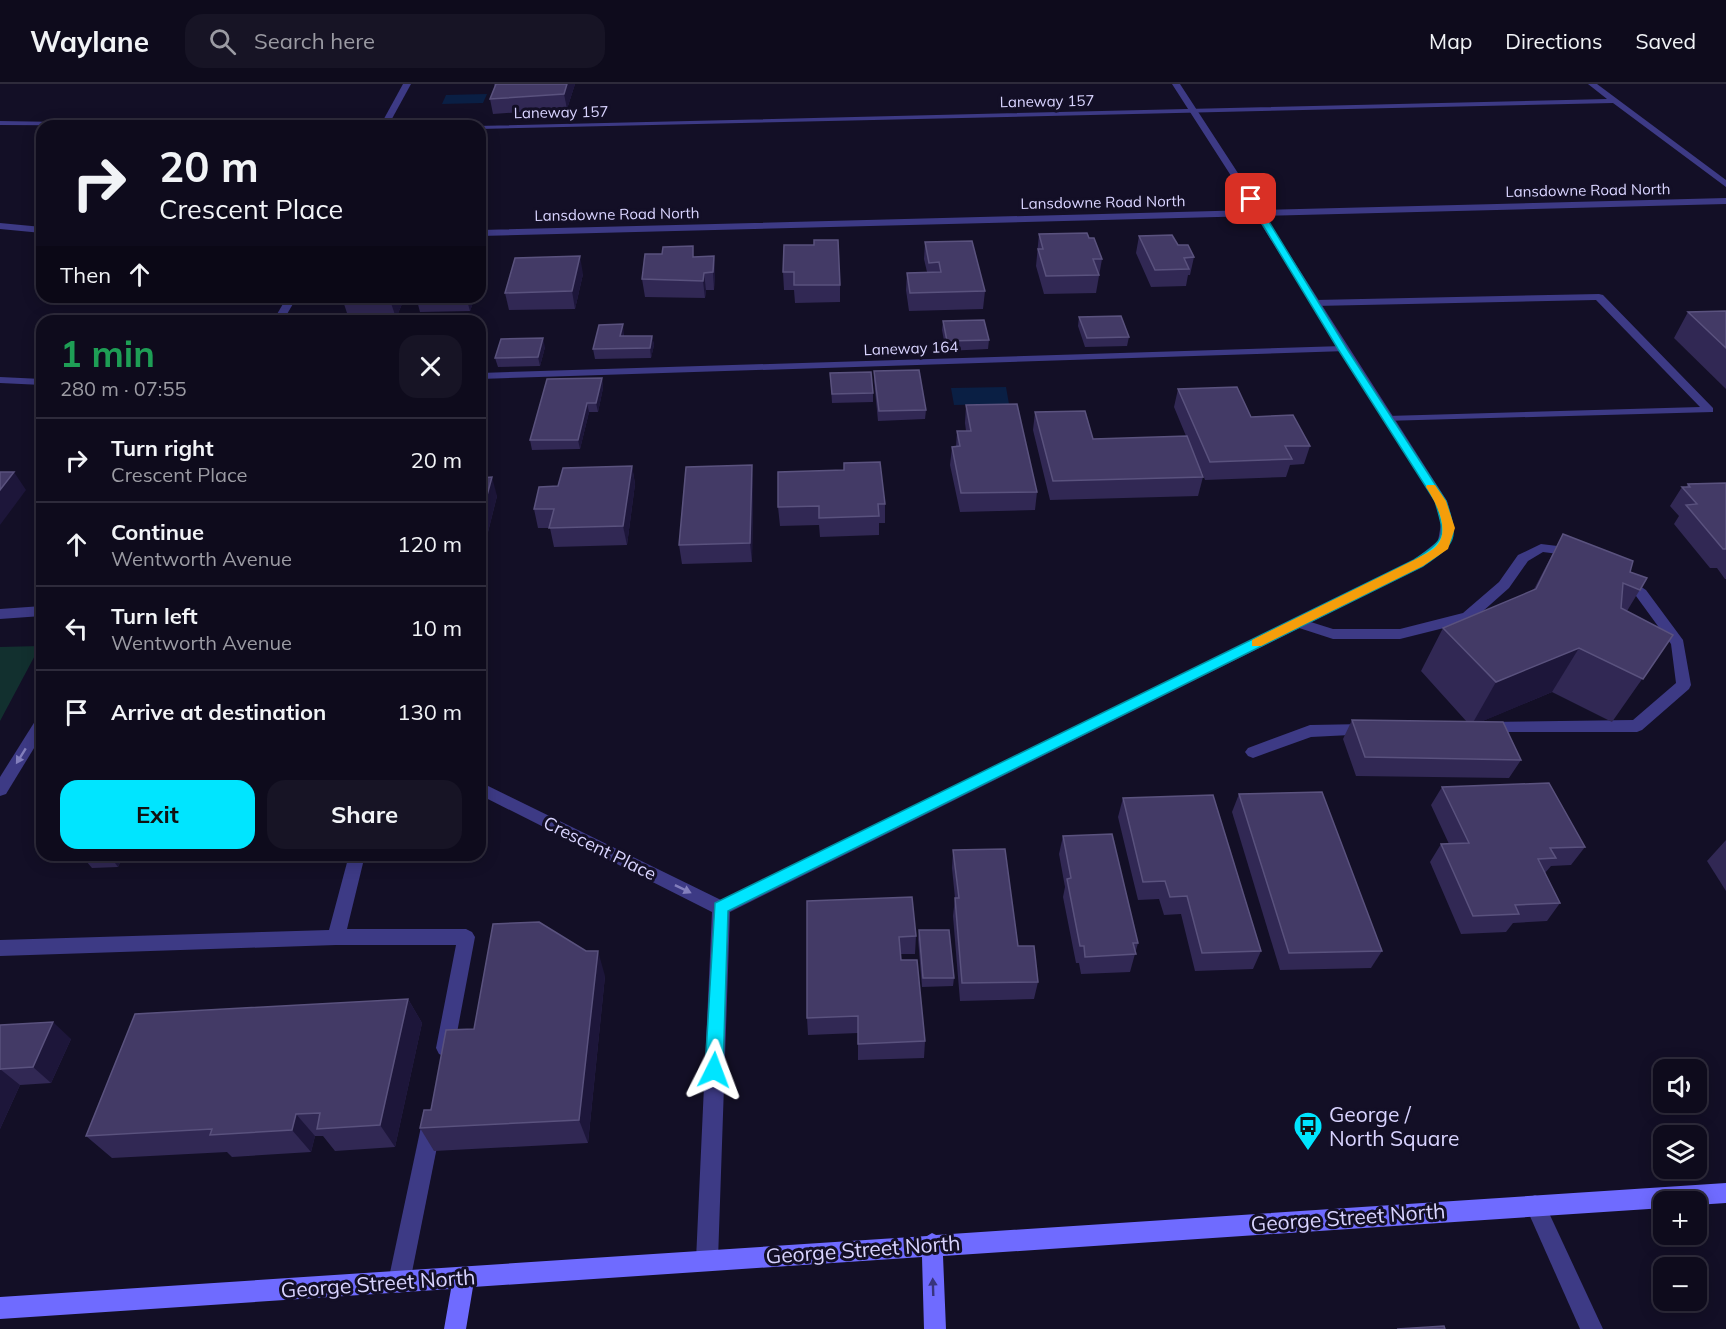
<!DOCTYPE html>
<html lang="en">
<head>
<meta charset="utf-8">
<style>
  body { margin:0; font-family:Mulish,sans-serif; background:#171425; color:#f1f3f6; height:100vh; display:flex; flex-direction:column; font-size:22px; white-space:nowrap }
  * { box-sizing:border-box; margin:0 }
  p { font-size:20px; color:#9b9ba3 }
  .icon { flex:none; width:33px; height:33px; fill:none; stroke:currentColor; stroke-width:2; stroke-linecap:round; stroke-linejoin:round }
  .map { position:relative; flex:1; overflow:hidden }
  .details { position:absolute; left:36px; top:231px; width:450px; height:546px; display:flex; flex-direction:column; background:#0e0b1c; border-radius:18px; box-shadow:0 3px 15px #0003,0 0 0 2px #2e2b3b }
  .details>* { flex:none }
  .hud { position:absolute; left:36px; top:36px; width:450px; height:183px; border-radius:18px; box-shadow:0 3px 15px #0003,0 0 0 2px #2e2b3b; background:#0e0b1c; color:#f1f3f6; overflow:hidden }
  .buttons { position:absolute; left:1653px; top:975px; display:grid; gap:12px }
  .buttons a { display:grid; place-items:center; width:54px; height:54px; border-radius:12px; background:#0e0b1c; box-shadow:0 3px 15px #0003,0 0 0 2px #2e2b3b; font-size:30px }
  .pin { position:absolute; display:grid; place-items:center; width:51px; height:51px; color:#fff; margin:-26px; border-radius:12px; box-shadow:0 3px 9px #0006 }
  .me { position:absolute; width:66px; margin:-33px; rotate:3deg; stroke-linejoin:round; filter:drop-shadow(0 0 4px #0008) }
  .turn { display:flex; align-items:center; gap:21px; height:126px; padding:0 24px; font-size:27px }
  .turn .icon { width:78px; height:78px; stroke-width:2.5 }
  .turn b { display:block; font-size:42px; line-height:51px }
  .then { display:flex; align-items:center; height:57px; padding:0 24px; background:#0003; gap:12px; font-size:22px }
  .round { display:grid; place-items:center; flex:none; width:63px; height:63px; border-radius:18px; background:#171425 }
  .summary { display:flex; align-items:center; justify-content:space-between; height:102px; padding:0 24px }
  h1 { font-size:36px; font-weight:700; line-height:45px; color:#1e9e55 }
  .cta { display:flex; gap:12px; margin-top:auto; padding:12px 24px }
  .cta a { flex:1; height:69px; border-radius:18px; background:#00e5ff; color:#111; font-size:24px; font-weight:700; line-height:69px; text-align:center }
  .cta a+a { background:#171425; color:#f1f3f6 }
  ul { padding:0; list-style:none }
  li { display:flex; align-items:center; gap:18px; height:84px; padding:0 24px; border-top:2px solid #2e2b3b }
  li div { flex:1 }
  li b { display:block; font-size:22px }
  li em { font-style:normal }
  header { display:flex; align-items:center; gap:36px; box-sizing:border-box; height:84px; padding:0 30px; background:#0e0b1c; border-bottom:2px solid #2e2b3b }
  header strong { font-size:28px }
  nav { display:flex; gap:33px; margin-inline-start:auto; font-size:21px }
  .search { width:420px; height:54px; background:#171425; display:flex; align-items:center; gap:15px; box-sizing:border-box; padding:0 21px; border-radius:18px; color:#9b9ba3; font-size:22px }
  .map>svg:first-child { display:block }
</style>
</head>
<body>
<header>
<strong>Waylane</strong>
<div class="search"><svg class="icon" aria-label="search" viewBox="0 0 24 24"><circle cx="10" cy="10" r="6"/><path d="M15 15l6 6"/></svg>Search here</div>
<nav><a>Map</a><a>Directions</a><a>Saved</a></nav>
</header>
<div class="map">
<svg width="1726" height="1245" viewBox="0 0 1726 1245">
  <rect width="100%" height="100%" fill="#130f26"/>
  <polygon fill="#12302f" points="40,562 0,637 0,563"/>
  <g fill="#0a1f44">
    <polygon points="487,10 483,19 442,20 446,11"/>
    <polygon points="1006,303 1009,320 954,321 951,304"/>
  </g>
  <g fill="none" stroke-linecap="round" stroke-linejoin="round">
    <g fill="#3d3a85" fill-rule="evenodd">
      <polygon points="1588,0 1597,0 1726,96 1726,103 1613,19 480,45 480,42 477,42 1607,15"/>
      <polygon points="0,37 183,40 187,42 0,41"/>
      <polygon points="1599,210 1603,211 1713,324 1713,328 1383,337 1383,333 1387,332 1700,323 1596,216 1315,222 1310,219 1315,216"/>
      <polygon points="1343,262 1348,265 1347,267 480,295 480,289"/>
      <polygon points="0,293 42,295 42,301 0,299"/>
      <polygon points="1541,460 1574,464 1581,468 1574,472 1543,468 1528,477 1509,504 1473,536 1468,538 1400,555 1333,555 1293,542 1291,539 1298,534 1333,545 1400,545 1463,529 1499,498 1518,471"/>
      <polygon points="1623,491 1646,506 1683,556 1691,601 1689,605 1642,646 1637,648 1480,648 1477,644 1480,640 1485,638 1633,636 1676,599 1671,560 1636,512 1618,498 1616,495 1618,492"/>
      <polygon points="1365,640 1370,642 1373,646 1370,650 1311,653 1253,674 1248,672 1245,668 1248,664 1310,641"/>
      <polygon points="349,771 365,771 347,845 466,845 472,848 475,853 453,970 446,973 439,970 436,964 456,861 336,861 0,872 0,856 329,846"/>
      <polygon points="432,1028 439,1031 442,1038 410,1198 407,1206 399,1209 391,1206 388,1198 422,1038 425,1031"/>
      <polygon points="1535,1111 1542,1114 1603,1245 1580,1245 1525,1121 1528,1114"/>
    </g>
    <g fill="#3d3a85" fill-rule="evenodd">
      <polygon points="403,0 411,0 388,42 380,42"/>
      <path d="M1172,0H1180L1262,126L1726,114V120L1265,132L1447,417C1458,453 1454,461 1424,482L730,828L718,1176L715,1184L707,1187L699,1184L696,1176L712,828L480,711V698L721,816L1414,476L1438,457L1441,440L1435,417L1256,132L480,152V146L1253,126Z"/>
      <polygon points="0,139 42,143 42,149 0,145"/>
      <polygon points="287,213 297,213 283,237 273,237"/>
      <polygon points="42,522 42,532 0,535 0,525"/>
      <polygon points="42,632 42,651 6,710 0,712 0,693 37,634"/>
    </g>
    <polygon fill="#6f6bff" fill-rule="evenodd" points="1726,1099 1726,1119 1696,1121 1696,1118 1664,1118 1664,1124 943,1172 946,1245 924,1245 922,1173 473,1203 466,1245 444,1245 451,1205 0,1235 0,1213 927,1152 932,1149 936,1151"/>
  </g>
  <g fill="#312854">
    <polygon points="494,0 575,0 567,25 493,30 490,15 495,4"/>
    <polygon points="1039,150 1089,154 1102,175 1096,209 1044,210 1036,182"/>
    <polygon points="1139,152 1178,161 1194,173 1190,191 1188,191 1186,202 1151,203 1136,169"/>
    <polygon points="925,158 985,207 983,225 909,227 906,206 907,189 927,188 924,175"/>
    <polygon points="784,161 840,201 840,218 795,219 794,206 784,206 783,188"/>
    <polygon points="714,172 715,189 714,206 706,206 705,214 645,213 642,195 694,173"/>
    <polygon points="583,190 575,225 509,226 505,209"/>
    <polygon points="345,213 405,213 396,234 349,235 343,217"/>
    <polygon points="416,213 475,213 470,227 420,228"/>
    <polygon points="1726,227 1726,305 1674,254 1688,228"/>
    <polygon points="1079,233 1129,253 1127,262 1085,263 1078,242"/>
    <polygon points="943,237 989,256 988,265 946,267 942,246"/>
    <polygon points="624,249 624,252 652,252 654,261 651,274 595,275 593,265"/>
    <polygon points="545,263 540,282 498,283 495,274"/>
    <polygon points="874,287 926,326 925,335 878,337 874,296"/>
    <polygon points="830,289 873,309 873,318 832,319"/>
    <polygon points="602,294 603,304 598,328 589,328 580,365 532,366 530,356"/>
    <polygon points="1178,305 1251,333 1310,362 1304,380 1290,381 1286,393 1205,396 1201,386 1203,393 1198,412 1050,416 1033,346 1035,328 1093,355 1186,352 1174,323"/>
    <polygon points="966,321 1037,408 1035,426 960,428 950,381 952,363 956,363 957,347 966,347 965,339"/>
    <polygon points="632,382 635,400 627,461 554,463 550,444 538,444 534,425 558,402"/>
    <polygon points="480,394 497,412 485,460 480,460"/>
    <polygon points="753,399 752,478 682,480 679,461"/>
    <polygon points="1726,399 1726,495 1725,495 1717,484 1710,484 1674,440 1679,432 1670,422 1682,403 1686,403 1688,400"/>
    <polygon points="885,420 885,439 879,439 879,451 820,453 819,441 780,442 778,423"/>
    <polygon points="1563,450 1630,488 1647,494 1627,527 1673,551 1612,638 1552,608 1480,638 1521,676 1509,694 1356,692 1343,655 1352,636 1467,638 1421,587 1443,544 1533,507"/>
    <polygon points="1442,703 1585,763 1571,781 1551,782 1545,789 1560,819 1547,837 1513,839 1506,848 1461,850 1430,778 1441,760 1449,760 1431,721"/>
    <polygon points="1239,710 1382,867 1371,884 1280,886 1232,728"/>
    <polygon points="1123,714 1261,867 1253,885 1195,887 1181,830 1164,831 1159,815 1138,816 1118,733"/>
    <polygon points="1063,752 1138,859 1130,888 1081,890 1079,879 1076,879 1063,813 1065,803 1059,770"/>
    <polygon points="1726,756 1726,807 1707,777"/>
    <polygon points="953,766 1018,862 1038,898 1034,915 960,917 953,832 955,814 952,784"/>
    <polygon points="81,771 152,771 123,772 118,783 92,784"/>
    <polygon points="807,817 916,852 915,870 901,870 901,876 925,957 924,974 858,976 858,949 808,951 807,934"/>
    <polygon points="919,846 954,894 953,902 922,903 918,855"/>
    <polygon points="605,892 588,1059 434,1067 420,1044 474,945"/>
    <polygon points="408,915 422,939 395,1063 335,1067 323,1052 315,1052 311,1068 232,1073 227,1068 112,1074 86,1052"/>
    <polygon points="0,941 71,955 51,999 20,1001 0,1045"/>
  </g>
  <g fill="#1d163a">
    <polygon points="567,0 575,0 567,25 564,10"/>
    <polygon points="580,172 583,190 575,225 572,207"/>
    <polygon points="714,172 715,189 714,206 713,188"/>
    <polygon points="704,189 706,206 705,214 703,197"/>
    <polygon points="392,213 405,213 396,234 390,216"/>
    <polygon points="466,213 475,213 470,227"/>
    <polygon points="623,240 624,249 622,261 620,252"/>
    <polygon points="652,252 654,261 651,274 650,264"/>
    <polygon points="543,254 545,263 540,282 538,273"/>
    <polygon points="602,294 603,304 598,328 596,319"/>
    <polygon points="587,319 589,328 580,365 578,356"/>
    <polygon points="752,381 753,399 752,478 750,459"/>
    <polygon points="632,382 635,400 627,461 623,442"/>
    <polygon points="14,388 26,406 0,441 0,406"/>
    <polygon points="492,393 497,412 485,460 480,445 480,437"/>
    <polygon points="1579,564 1552,608 1471,642 1496,598"/>
    <polygon points="109,771 122,771 123,772 118,783"/>
    <polygon points="598,867 605,892 588,1059 579,1036"/>
    <polygon points="408,915 422,939 395,1063 380,1041"/>
    <polygon points="53,938 71,955 51,999 33,983"/>
    <polygon points="0,985 20,1001 0,1045"/>
    <polygon points="296,1030 315,1052 311,1068 292,1046"/>
  </g>
  <g fill="#433a66" stroke="#5a527e" stroke-width="1.5">
    <polygon points="496,0 567,0 564,10 490,15"/>
    <polygon points="1087,149 1089,154 1094,154 1102,175 1093,175 1099,191 1046,192 1038,165 1043,165 1039,150"/>
    <polygon points="1172,151 1178,161 1188,161 1194,173 1184,174 1189,185 1155,186 1139,152"/>
    <polygon points="814,156 838,156 840,201 794,201 794,188 783,188 784,161 814,161"/>
    <polygon points="972,157 985,207 910,209 907,189 941,188 939,178 929,179 925,158"/>
    <polygon points="693,162 693,173 714,172 713,188 704,189 703,197 642,195 645,170 662,170 663,163"/>
    <polygon points="580,172 572,207 505,209 515,174"/>
    <polygon points="345,213 392,213 390,216 343,217"/>
    <polygon points="1726,227 1726,264 1688,228"/>
    <polygon points="1121,232 1129,253 1087,254 1079,233"/>
    <polygon points="984,236 989,256 947,257 943,237"/>
    <polygon points="623,240 620,252 652,252 650,264 593,265 599,241"/>
    <polygon points="543,254 538,273 495,274 501,255"/>
    <polygon points="919,286 926,326 879,327 874,287"/>
    <polygon points="871,288 873,309 832,310 830,289"/>
    <polygon points="602,294 596,319 587,319 578,356 530,356 547,295"/>
    <polygon points="1237,303 1251,333 1293,331 1310,362 1285,362 1292,375 1210,378 1178,305"/>
    <polygon points="1017,320 1037,408 961,409 952,363 960,362 957,347 971,347 966,321"/>
    <polygon points="1085,327 1093,355 1187,352 1203,393 1053,397 1035,328"/>
    <polygon points="880,378 885,420 878,420 879,432 819,434 819,422 778,423 778,388 844,386 844,379"/>
    <polygon points="752,381 750,459 679,461 686,383"/>
    <polygon points="632,382 623,442 549,444 554,425 534,425 539,403 558,402 563,384"/>
    <polygon points="0,388 14,388 0,406"/>
    <polygon points="492,393 480,437 480,394"/>
    <polygon points="1726,399 1726,465 1723,465 1686,421 1697,420 1682,403 1690,403 1688,400"/>
    <polygon points="1563,450 1633,477 1630,488 1647,494 1640,506 1623,499 1621,524 1673,551 1643,595 1579,564 1496,598 1443,544 1536,505"/>
    <polygon points="1352,636 1503,638 1521,676 1365,673"/>
    <polygon points="1549,699 1585,763 1550,764 1556,774 1538,775 1560,819 1515,821 1519,830 1473,832 1441,760 1469,759 1442,703"/>
    <polygon points="1322,708 1382,867 1289,869 1239,710"/>
    <polygon points="1213,711 1261,867 1202,869 1187,812 1170,813 1165,797 1143,798 1123,714"/>
    <polygon points="1112,750 1138,859 1133,859 1136,870 1085,873 1084,862 1080,862 1067,795 1071,794 1063,752"/>
    <polygon points="1005,765 1018,862 1034,862 1038,898 962,899 955,814 959,814 953,766"/>
    <polygon points="912,813 916,852 899,853 901,876 917,876 925,957 858,960 858,932 807,934 807,817"/>
    <polygon points="539,838 586,867 598,867 579,1036 420,1044 424,1026 431,1026 446,946 474,945 493,840"/>
    <polygon points="919,846 949,846 954,894 923,894"/>
    <polygon points="408,915 380,1041 317,1045 320,1029 296,1030 292,1046 210,1051 212,1045 86,1052 135,930"/>
    <polygon points="53,938 33,983 0,985 0,986 0,941"/>
    <polygon points="1444,1242 1445,1245 1397,1245"/>
  </g>
  <defs><path id="oneway-solid" d="M-6-.8H1V-3.2L6.5 0L1 3.2V.8H-6Z" transform="scale(1.5)"/></defs>
  <g fill="#837fbc">
    <use href="#oneway-solid" transform="translate(21 672) rotate(122)"/>
    <use href="#oneway-solid" transform="translate(683 805) rotate(26)"/>
  </g>
  <use fill="#38347d" href="#oneway-solid" transform="translate(933 1203) rotate(-92)"/>
  <path fill="#00e5ff" stroke="#0095a6" stroke-width="1.5" d="M1251,112L1255,115L1347,265L1446,417C1459,456 1456,459 1423,482L728,827L723,986L720,992L714,994L708,992L705,986L715,819L1414,476C1446,455 1446,454 1435,417L1338,265L1247,115Z"/>
  <path fill="#f59e0b" d="M1427,401H1435L1446,417L1455,444L1448,465L1423,482L1261,562H1252V556L1414,476C1421,472 1433,467 1438,460C1450,444 1435,417 1426,403Z"/>
  <defs>
    <g id="bus-pin" transform="scale(1.5)"><path d="M0 17L-7.5 6A9.5 9.5 0 1 1 7.5 6Z" fill="#00e5ff" stroke="#130f26"/><path d="M-5-6H5V4H4V6H2V4H-2V6H-4V4H-5ZM-3.5-4V0h7V-4ZM-3.5 1.2v1.5H-2V1.2ZM2 1.2v1.5H3.5V1.2Z" fill="#111"/></g>
  </defs>
  <g fill-rule="evenodd">
    <use href="#bus-pin" x="1308" y="1042"/>
  </g>
  <g text-anchor="middle" dominant-baseline="central" stroke-width="6" stroke-linejoin="round" paint-order="stroke">
    <g font-size="15" fill="#d9d4ff" stroke="#130f26">
      <text transform="translate(1047 17) rotate(-1)">Laneway 157</text>
      <text transform="translate(561 28) rotate(-1)">Laneway 157</text>
      <text transform="translate(1588 106) rotate(-1)">Lansdowne Road North</text>
      <text transform="translate(1103 118) rotate(-1)">Lansdowne Road North</text>
      <text transform="translate(617 130) rotate(-1)">Lansdowne Road North</text>
      <text transform="translate(911 264) rotate(-2)">Laneway 164</text>
    </g>
    <g font-size="18" fill="#d9d4ff" stroke="#130f26">
      <text transform="translate(600 764) rotate(26)">Crescent Place</text>
    </g>
    <g font-size="21" fill="#d9d4ff" stroke="#130f26" text-anchor="start">
      <text x="1329" y="1030">George /<tspan x="1329" dy="24">North Square</tspan></text>
    </g>
    <g font-size="21" fill="#d9d4ff" stroke="#130f26">
      <text transform="translate(1348 1133) rotate(-4)">George Street North</text>
      <text transform="translate(863 1165) rotate(-4)">George Street North</text>
      <text transform="translate(378 1199) rotate(-4)">George Street North</text>
    </g>
  </g>
</svg>
<div class="buttons">
<a><svg class="icon" aria-label="sound" viewBox="0 0 24 24"><path d="M4 9h4l5-4v14l-5-4H4zM17 9q2 3 0 6"/></svg></a>
<a><svg class="icon" aria-label="layers" viewBox="0 0 24 24"><path d="M12 4l9 5-9 5-9-5zM3 14l9 5 9-5"/></svg></a>
<a>+</a>
<a>−</a>
</div>
<div class="pin" style="left:1251px;top:115px;background:#d93025"><svg class="icon" aria-label="arrive" viewBox="0 0 24 24"><path d="M6 21V4h12l-3 4 3 4H6"/></svg></div>
<svg class="me" style="left:714px;top:986px" viewBox="-20 -20 40 40"><path d="M0-17L14 15 0 8-14 15z" fill="#00e5ff" stroke="#fff" stroke-width="4"/></svg>
<div class="hud">
<div class="turn"><svg class="icon" aria-label="right" viewBox="0 0 24 24"><path d="M7 20v-9h11M14 6l5 5-5 5"/></svg><div><b>20 m</b>Crescent Place</div></div>
<div class="then">Then<svg class="icon" aria-label="ahead" viewBox="0 0 24 24"><path d="M12 20V5M6 11l6-6 6 6"/></svg></div>
</div>
<section class="details">
<div class="summary"><div><h1>1 min</h1><p>280 m · 07:55</p></div><a class="round"><svg class="icon" aria-label="close" viewBox="0 0 24 24"><path d="M6 6l12 12M18 6L6 18"/></svg></a></div>
<ul>
<li><svg class="icon" aria-label="right" viewBox="0 0 24 24"><path d="M7 20v-9h11M14 6l5 5-5 5"/></svg><div><b>Turn right</b><p>Crescent Place</p></div><em>20 m</em></li>
<li><svg class="icon" aria-label="ahead" viewBox="0 0 24 24"><path d="M12 20V5M6 11l6-6 6 6"/></svg><div><b>Continue</b><p>Wentworth Avenue</p></div><em>120 m</em></li>
<li><svg class="icon" aria-label="left" viewBox="0 0 24 24"><path d="M17 20v-9H6M10 6l-5 5 5 5"/></svg><div><b>Turn left</b><p>Wentworth Avenue</p></div><em>10 m</em></li>
<li><svg class="icon" aria-label="arrive" viewBox="0 0 24 24"><path d="M6 21V4h12l-3 4 3 4H6"/></svg><div><b>Arrive at destination</b></div><em>130 m</em></li>
</ul>
<div class="cta"><a>Exit</a><a>Share</a></div>
</section>
</div>
</body>
</html>
